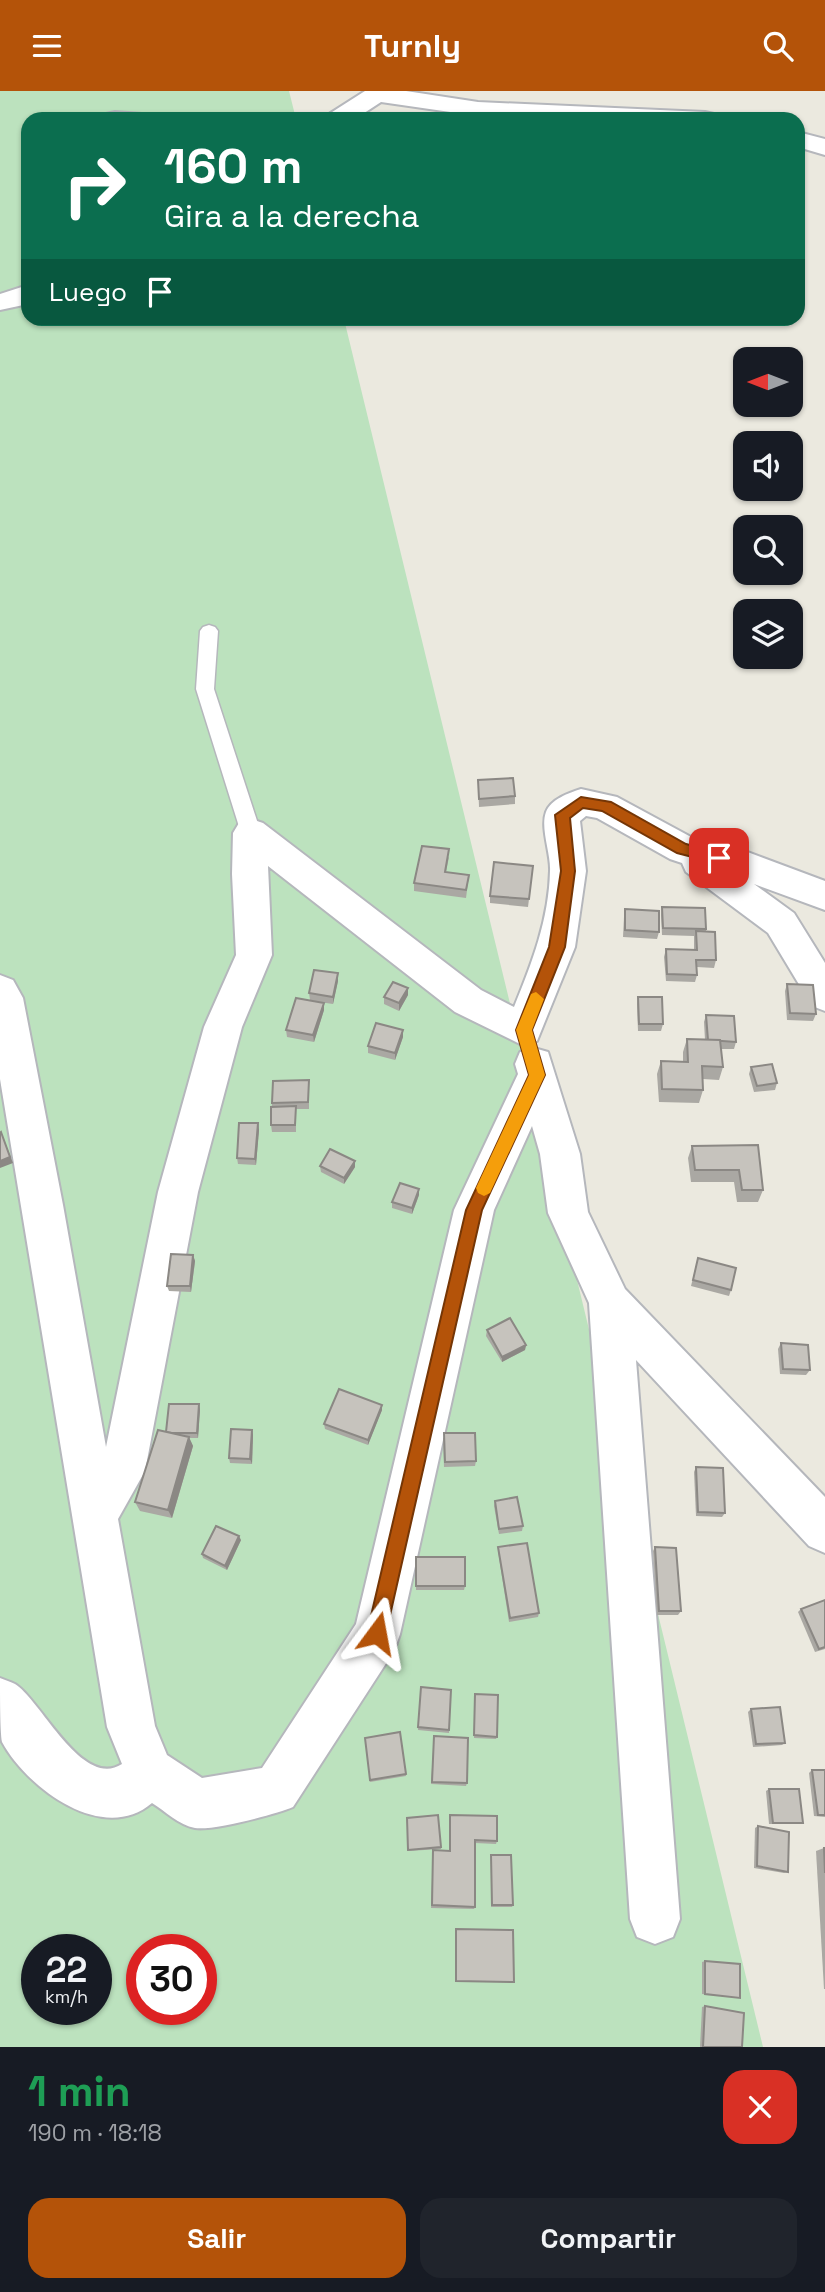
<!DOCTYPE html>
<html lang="es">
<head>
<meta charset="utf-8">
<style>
  body { margin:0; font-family:"Space Grotesk",sans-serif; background:#20242c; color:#f1f3f6; height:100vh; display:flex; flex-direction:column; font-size:26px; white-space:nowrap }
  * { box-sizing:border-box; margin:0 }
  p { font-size:23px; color:#9ea1a6 }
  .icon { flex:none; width:38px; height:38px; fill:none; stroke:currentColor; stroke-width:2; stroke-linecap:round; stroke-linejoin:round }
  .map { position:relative; height:1956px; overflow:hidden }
  .sheet { display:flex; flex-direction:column; background:#171b24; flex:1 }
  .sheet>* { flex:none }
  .hud { position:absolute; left:21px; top:21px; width:784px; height:214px; border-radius:21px; box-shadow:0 2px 5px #0004; background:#0b6e4f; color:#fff; overflow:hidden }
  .needle { width:46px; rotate:270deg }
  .buttons { position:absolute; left:733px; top:256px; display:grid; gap:14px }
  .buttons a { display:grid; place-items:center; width:70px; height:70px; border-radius:14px; background:#171b24; box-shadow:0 2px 5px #0004; font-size:35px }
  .speed { position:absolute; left:21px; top:1843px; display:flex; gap:14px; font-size:35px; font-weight:700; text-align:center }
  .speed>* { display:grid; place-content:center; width:91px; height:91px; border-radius:50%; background:#171b24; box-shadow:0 2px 5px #0004; line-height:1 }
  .speed small { font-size:18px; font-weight:400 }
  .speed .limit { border:10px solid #d22; background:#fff; color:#111 }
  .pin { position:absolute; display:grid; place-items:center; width:60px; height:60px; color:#fff; margin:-30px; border-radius:14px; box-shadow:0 4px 10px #0006 }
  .me { position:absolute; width:77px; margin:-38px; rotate:13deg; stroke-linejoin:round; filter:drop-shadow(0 0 5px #0008) }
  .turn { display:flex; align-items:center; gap:24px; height:147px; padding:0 28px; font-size:32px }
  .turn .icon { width:91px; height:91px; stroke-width:2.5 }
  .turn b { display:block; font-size:49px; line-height:60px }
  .then { display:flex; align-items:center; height:66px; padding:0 28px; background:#0003; gap:14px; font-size:26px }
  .round { display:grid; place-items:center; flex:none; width:74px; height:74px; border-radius:21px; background:#20242c }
  .headline { display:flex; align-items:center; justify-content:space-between; height:119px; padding:0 28px }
  h1 { font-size:42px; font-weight:700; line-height:52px; color:#1e9e55 }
  .primary-button { display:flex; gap:14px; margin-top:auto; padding:14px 28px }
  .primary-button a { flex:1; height:80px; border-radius:21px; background:#b45309; color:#fff; font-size:28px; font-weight:700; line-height:80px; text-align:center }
  .primary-button a+a { background:#20242c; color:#f1f3f6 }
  header { display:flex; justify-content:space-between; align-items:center; height:91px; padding:0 28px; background:#b45309; color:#fff; font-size:32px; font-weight:700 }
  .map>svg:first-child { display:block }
</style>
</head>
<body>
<header><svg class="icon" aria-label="menu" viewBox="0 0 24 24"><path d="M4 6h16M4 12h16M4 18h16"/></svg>Turnly<svg class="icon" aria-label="search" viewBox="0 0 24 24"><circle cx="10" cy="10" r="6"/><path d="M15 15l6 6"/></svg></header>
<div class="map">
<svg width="825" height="1956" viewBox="0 0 825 1956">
  <rect width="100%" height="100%" fill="#ebe9df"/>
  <path fill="#bce2be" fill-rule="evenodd" d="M0,0H289L296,28H28V228H344L763,1956H0ZM37,1858H96V1918H37ZM142,1858H201V1918H142Z"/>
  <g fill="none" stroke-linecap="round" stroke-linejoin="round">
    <g stroke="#b5b7bc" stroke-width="3">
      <polygon id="lane" points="209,534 215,536 218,540 214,598 261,742 258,747 251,749 244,747 241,742 196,598 200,540 203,536"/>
    </g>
    <g stroke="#b5b7bc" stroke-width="4">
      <g id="street">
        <polygon points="365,0 406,0 478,11 705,21 714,23 717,28 478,25 381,11 355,28 326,28 329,23"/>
        <polygon points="115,21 142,23 145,28 103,28 106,23"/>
        <polygon points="798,41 825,48 825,64 798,56"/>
        <polygon points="28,194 28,213 0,219 0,203"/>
        <path d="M581,698L617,706L691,746L737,757L825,790V819L754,793L794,822L825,872V920L812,915L768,842L686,781L682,772L670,768L597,727L586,725L580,730L586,780L575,856L537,950L524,955L455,921L268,775L272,864L242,936L198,1101L145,1380L118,1428L155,1635L167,1664L202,1687L262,1677L356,1533L454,1119L518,983L515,973L520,961L534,957L548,961L580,1063L588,1121L625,1198L825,1406V1462L809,1455L636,1269L680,1828L673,1846L655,1853L637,1846L630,1828L589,1212L548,1122L540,1063L532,1035L494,1119L400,1543L394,1560L293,1716C277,1723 212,1740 195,1737C179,1734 165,1720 152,1712C103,1754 27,1697 2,1651C0,1641 0,1601 0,1587C5,1589 11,1591 15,1593C41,1609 82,1699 122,1673L107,1636L0,988V884L13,889L23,907L63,1114L106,1356L158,1101L204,936L236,864L232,783L233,742L239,732L251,728L263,732L481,899L514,916C532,872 549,828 550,780C551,763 540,737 546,721C551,708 569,702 581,698Z"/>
      </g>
    </g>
    <use href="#lane" fill="#fff" fill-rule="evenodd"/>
    <use href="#street" fill="#fff" fill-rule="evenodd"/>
  </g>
  <g fill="#aaa8a3">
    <polygon points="478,689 515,705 515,713 479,716"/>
    <polygon points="449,766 446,781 469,784 466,807 414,800 414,792"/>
    <polygon points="533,775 528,816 490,812 490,805"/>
    <polygon points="662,816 706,838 706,840 716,869 714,877 697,876 697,884 695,891 666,890 664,866 666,858 694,859 694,845 662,844 661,824"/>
    <polygon points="625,818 659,841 657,848 623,846 624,826"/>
    <polygon points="338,890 333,913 312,910 324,912 324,919 314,951 287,946 286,939 310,909 309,902"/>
    <polygon points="787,893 816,923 813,930 787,929 785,900"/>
    <polygon points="408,904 399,920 384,913 384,906"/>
    <polygon points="638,906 663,933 661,940 638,940 637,913"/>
    <polygon points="706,924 736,951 734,958 721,958 723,976 719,989 703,988 703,999 699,1012 659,1011 657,983 661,970 683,971 683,961 687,948 705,949 704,931"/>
    <polygon points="403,939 403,946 395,969 368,962 368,955"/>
    <polygon points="751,976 777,992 775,999 754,1001 749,983"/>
    <polygon points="309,989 309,1018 296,1018 296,1041 272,1041 271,1034 272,1012"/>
    <polygon points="258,1032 259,1039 256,1074 238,1073 237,1067"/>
    <polygon points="758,1054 763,1099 758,1111 737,1111 734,1091 691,1091 688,1067 692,1055"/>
    <polygon points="320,1075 355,1076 344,1093 321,1081"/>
    <polygon points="419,1104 412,1123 392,1117 392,1111"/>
    <polygon points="193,1164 195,1170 191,1201 169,1200 167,1195"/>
    <polygon points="698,1167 731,1199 729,1205 691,1195"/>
    <polygon points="487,1239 526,1254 525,1259 502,1271 486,1245"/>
    <polygon points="781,1252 810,1279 806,1284 780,1283 778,1258"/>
    <polygon points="200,1318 198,1347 189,1347 193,1355 172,1427 140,1420 135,1411 166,1341"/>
    <polygon points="382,1319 368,1354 325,1338 324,1333"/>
    <polygon points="252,1339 253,1344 252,1373 230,1372 229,1367"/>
    <polygon points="443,1347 476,1370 475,1375 444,1376"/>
    <polygon points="696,1376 725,1422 722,1426 696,1425 694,1381"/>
    <polygon points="495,1410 523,1435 522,1440 499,1443 494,1415"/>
    <polygon points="241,1449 227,1479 203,1467 202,1463"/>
    <polygon points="498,1456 539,1522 538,1526 509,1531 498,1460"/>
    <polygon points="655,1456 681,1520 678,1524 657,1524 653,1460"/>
    <polygon points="416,1466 465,1495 464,1499 416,1499"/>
    <polygon points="825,1509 825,1558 815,1561 798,1521 801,1518"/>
    <polygon points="421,1596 451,1599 449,1642 418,1639"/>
    <polygon points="475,1606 497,1646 496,1648 474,1647"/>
    <polygon points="751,1618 785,1652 782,1654 753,1656 748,1621"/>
    <polygon points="434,1645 467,1692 466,1695 431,1693"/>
    <polygon points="812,1679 825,1679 825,1726 814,1725 809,1682"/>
    <polygon points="406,1683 406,1685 370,1691 370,1689"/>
    <polygon points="769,1698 803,1732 799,1733 769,1733 766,1700"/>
    <polygon points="450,1724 497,1750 496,1753 475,1752 475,1816 474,1818 431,1817 433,1759 449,1760"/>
    <polygon points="407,1727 441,1756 441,1758 408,1760"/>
    <polygon points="758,1735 788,1781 784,1782 754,1777 755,1737"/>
    <polygon points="824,1757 825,1757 825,1898 824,1898 816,1760"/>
    <polygon points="491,1764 513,1814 512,1816 491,1816"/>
    <polygon points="705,1870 740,1907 702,1903 702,1871"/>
    <polygon points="705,1915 742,1956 700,1956 702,1916"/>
  </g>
  <g fill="#8b8884">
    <polygon points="338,882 338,890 333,913 333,906"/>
    <polygon points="408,897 408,904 399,920 399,912"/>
    <polygon points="324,912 324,919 314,951 313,944"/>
    <polygon points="403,939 403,946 395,969 395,962"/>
    <polygon points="258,1032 259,1039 256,1074 255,1068"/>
    <polygon points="1,1041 13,1072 0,1077 0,1070"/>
    <polygon points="355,1070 355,1076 344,1093 344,1087"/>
    <polygon points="419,1098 419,1104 412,1123 412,1117"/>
    <polygon points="193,1164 195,1170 191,1201 190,1195"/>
    <polygon points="526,1254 525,1259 502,1271 502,1266"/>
    <polygon points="199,1313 200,1318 198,1347 197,1342"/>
    <polygon points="382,1314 382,1319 368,1354 368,1349"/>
    <polygon points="252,1339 253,1344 252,1373 250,1368"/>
    <polygon points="189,1346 193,1355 172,1427 168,1419"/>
    <polygon points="239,1445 241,1449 227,1479 225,1475"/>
  </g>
  <g fill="#c6c3bd" stroke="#8b8884" stroke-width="2">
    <polygon points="513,687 515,705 479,708 478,689"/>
    <polygon points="422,755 449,758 445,781 469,784 466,799 414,792"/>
    <polygon points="494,771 533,775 529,808 490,805"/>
    <polygon points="662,816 705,817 706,838 663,837"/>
    <polygon points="625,818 659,820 659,841 625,839"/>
    <polygon points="696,840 715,841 716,869 696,869 697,884 667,883 666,858 697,859"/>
    <polygon points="314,879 338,882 333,906 309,902"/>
    <polygon points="393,891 408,897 399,912 384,906"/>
    <polygon points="787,893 813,894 816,923 790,922"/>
    <polygon points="638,906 662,906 663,933 639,933"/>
    <polygon points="296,907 324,912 313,944 286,939"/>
    <polygon points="706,924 734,925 736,951 708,949"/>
    <polygon points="376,932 403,939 395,962 368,955"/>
    <polygon points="687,948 720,949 723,976 702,975 703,999 662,998 661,970 688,971"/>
    <polygon points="772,973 777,992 757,995 751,976"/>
    <polygon points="309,989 308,1011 272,1012 273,990"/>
    <polygon points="296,1015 295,1034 271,1034 271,1016"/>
    <polygon points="239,1032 258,1032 255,1068 237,1067"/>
    <polygon points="1,1041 10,1066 0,1070 0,1042"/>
    <polygon points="758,1054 763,1099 742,1099 739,1079 695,1079 692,1055"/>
    <polygon points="330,1058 355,1070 344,1087 320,1075"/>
    <polygon points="400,1092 419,1098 412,1117 392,1111"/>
    <polygon points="171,1163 193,1164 190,1195 167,1195"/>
    <polygon points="698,1167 736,1177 731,1199 693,1189"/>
    <polygon points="510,1227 526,1254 502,1266 487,1239"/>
    <polygon points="781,1252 808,1254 810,1279 783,1278"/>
    <polygon points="339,1298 382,1314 368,1349 324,1333"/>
    <polygon points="169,1313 199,1313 197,1342 172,1342 166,1341"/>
    <polygon points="231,1338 252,1339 250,1368 229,1367"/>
    <polygon points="158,1339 189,1346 168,1419 135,1411"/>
    <polygon points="444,1342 475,1342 476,1370 445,1371"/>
    <polygon points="696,1376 723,1377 725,1422 698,1421"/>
    <polygon points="517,1406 523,1435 499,1438 495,1410"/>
    <polygon points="216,1435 239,1445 225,1475 202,1463"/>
    <polygon points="527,1452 539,1522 510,1527 498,1456"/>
    <polygon points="655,1456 676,1457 681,1520 659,1520"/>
    <rect x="416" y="1466" width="49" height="29"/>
    <polygon points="825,1509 825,1556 819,1558 801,1518"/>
    <polygon points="421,1596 451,1599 449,1639 418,1636"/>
    <polygon points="475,1603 498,1604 497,1646 474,1644"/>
    <polygon points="780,1616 785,1652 756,1653 751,1618"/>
    <polygon points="400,1641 406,1683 370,1689 365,1647"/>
    <polygon points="434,1645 468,1647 467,1692 432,1691"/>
    <polygon points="812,1679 825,1679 825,1724 818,1724"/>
    <polygon points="769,1698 799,1698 803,1732 773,1732"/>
    <polygon points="438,1724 441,1756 408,1759 407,1727"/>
    <polygon points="450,1724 497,1725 497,1750 475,1749 475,1816 432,1814 433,1759 450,1760"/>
    <polygon points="758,1735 789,1741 788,1781 757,1775"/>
    <polygon points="824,1757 825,1757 825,1782"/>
    <polygon points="491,1764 511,1764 513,1814 492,1814"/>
    <polygon points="456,1838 513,1839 514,1891 456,1890"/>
    <polygon points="705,1870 740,1873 740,1907 705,1903"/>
    <polygon points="705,1915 744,1922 742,1956 703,1956"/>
  </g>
  <polygon fill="#b45309" stroke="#753606" stroke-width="2" points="581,706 611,711 686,753 724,763 726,767 719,773 677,762 602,720 583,717 570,727 575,780 565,856 532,939 545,984 482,1119 386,1542 384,1549 377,1552 370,1549 367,1542 466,1119 529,984 516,939 549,856 561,780 555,724"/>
  <polygon fill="#f59e0b" points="536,901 544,908 532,939 545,984 490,1102 484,1105 478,1102 476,1097 529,984 516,939 531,903"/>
</svg>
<div class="buttons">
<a><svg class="needle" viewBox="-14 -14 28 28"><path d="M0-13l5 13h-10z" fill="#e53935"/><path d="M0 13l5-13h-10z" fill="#9ea1a6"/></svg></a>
<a><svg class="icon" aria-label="sound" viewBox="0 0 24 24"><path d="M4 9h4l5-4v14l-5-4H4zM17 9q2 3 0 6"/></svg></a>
<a><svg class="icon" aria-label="search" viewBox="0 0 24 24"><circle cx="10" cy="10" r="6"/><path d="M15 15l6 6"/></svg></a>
<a><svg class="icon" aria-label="layers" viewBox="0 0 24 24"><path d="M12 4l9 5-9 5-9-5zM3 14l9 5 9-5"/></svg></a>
</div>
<div class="speed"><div>22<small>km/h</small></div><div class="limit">30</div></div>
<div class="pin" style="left:719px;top:767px;background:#d93025"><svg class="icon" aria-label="arrive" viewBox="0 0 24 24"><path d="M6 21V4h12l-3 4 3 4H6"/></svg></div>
<svg class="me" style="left:377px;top:1542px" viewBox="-20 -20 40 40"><path d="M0-17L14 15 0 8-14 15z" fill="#b45309" stroke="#fff" stroke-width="4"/></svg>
<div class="hud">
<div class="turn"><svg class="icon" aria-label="right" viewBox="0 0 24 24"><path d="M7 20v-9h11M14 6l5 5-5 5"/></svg><div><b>160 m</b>Gira a la derecha</div></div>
<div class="then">Luego<svg class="icon" aria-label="arrive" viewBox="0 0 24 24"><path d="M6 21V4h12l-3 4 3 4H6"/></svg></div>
</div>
</div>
<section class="sheet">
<div class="headline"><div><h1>1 min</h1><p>190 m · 18:18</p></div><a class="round" style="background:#d93025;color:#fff"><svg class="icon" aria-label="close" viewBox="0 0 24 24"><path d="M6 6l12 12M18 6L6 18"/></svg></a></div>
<div class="primary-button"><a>Salir</a><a>Compartir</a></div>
</section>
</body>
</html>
